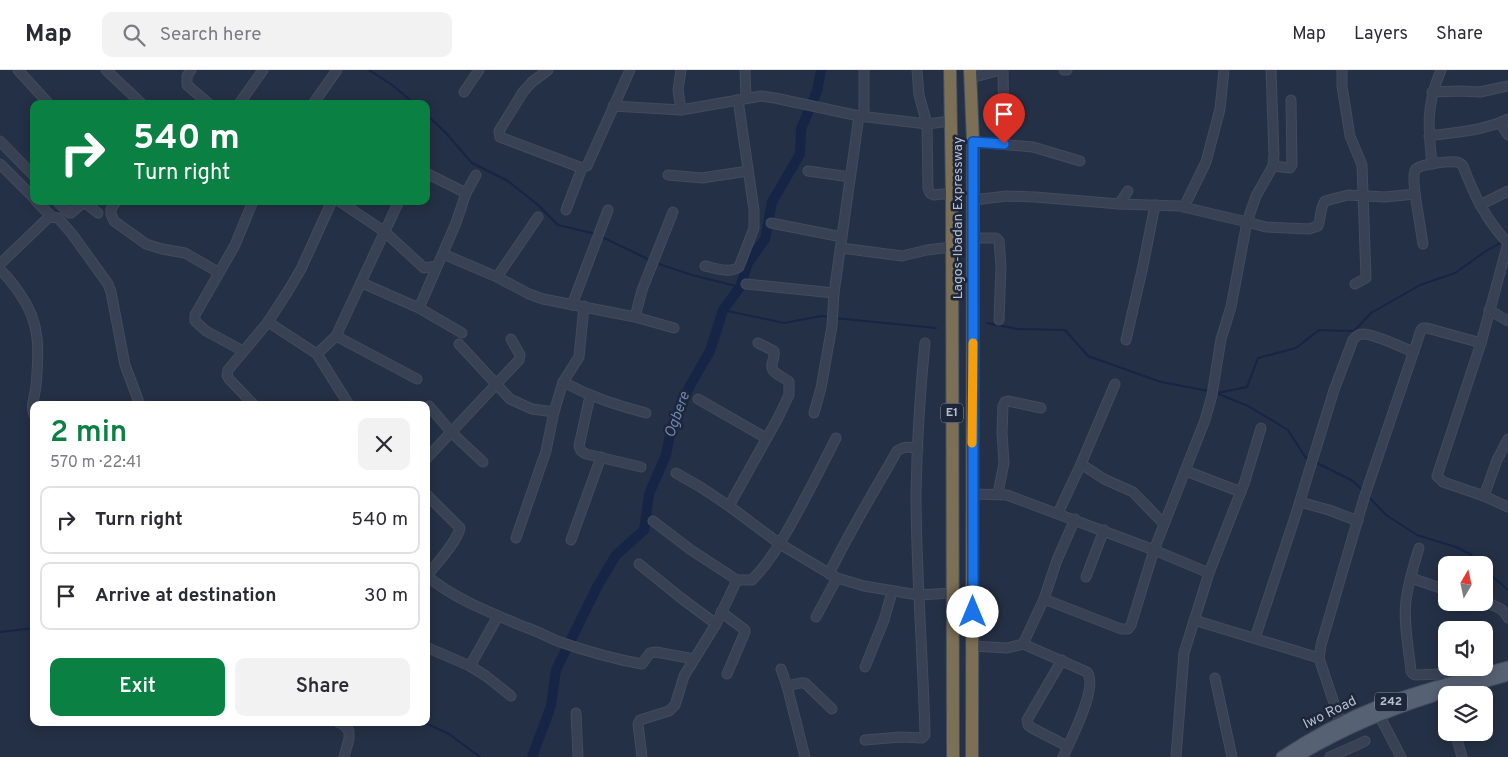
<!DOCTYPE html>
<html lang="en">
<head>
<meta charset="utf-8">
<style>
  body { margin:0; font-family:Overpass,sans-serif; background:#f2f2f3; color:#2b2b33; height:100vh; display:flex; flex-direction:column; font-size:19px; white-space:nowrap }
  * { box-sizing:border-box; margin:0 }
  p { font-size:16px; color:#7c7c81 }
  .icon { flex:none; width:28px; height:28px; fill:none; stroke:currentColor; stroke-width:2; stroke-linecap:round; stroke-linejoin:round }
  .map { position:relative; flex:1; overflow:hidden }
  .sheet { position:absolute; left:30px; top:331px; width:400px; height:325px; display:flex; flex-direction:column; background:#fff; border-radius:10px; box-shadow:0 2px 12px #0003 }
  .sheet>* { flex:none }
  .top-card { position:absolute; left:30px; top:30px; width:400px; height:105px; border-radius:10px; box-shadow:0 2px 12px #0003; background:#0b8043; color:#fff; overflow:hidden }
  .needle { width:32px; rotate:9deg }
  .controls { position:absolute; left:1438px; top:486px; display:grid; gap:10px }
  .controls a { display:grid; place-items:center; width:55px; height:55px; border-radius:10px; background:#fff; box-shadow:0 2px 12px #0003; font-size:25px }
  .pin { position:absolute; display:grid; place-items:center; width:42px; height:42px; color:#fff; margin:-51px -21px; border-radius:50% 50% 50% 0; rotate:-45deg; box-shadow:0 0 5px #0007 }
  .pin .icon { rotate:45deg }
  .me { position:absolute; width:55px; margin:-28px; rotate:0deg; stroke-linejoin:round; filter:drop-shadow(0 0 4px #0008) }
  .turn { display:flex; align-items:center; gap:18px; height:105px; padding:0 20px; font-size:22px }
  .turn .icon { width:65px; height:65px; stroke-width:2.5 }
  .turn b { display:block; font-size:35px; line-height:42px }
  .round { display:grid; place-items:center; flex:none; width:52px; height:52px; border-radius:10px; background:#f2f2f3 }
  .head { display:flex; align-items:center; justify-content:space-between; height:85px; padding:0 20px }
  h1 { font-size:30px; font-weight:600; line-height:38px; color:#0b8043 }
  .button { display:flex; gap:10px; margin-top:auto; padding:10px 20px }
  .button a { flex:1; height:58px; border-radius:10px; background:#0b8043; color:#fff; font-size:20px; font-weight:600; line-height:58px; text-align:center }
  .button a+a { background:#f2f2f3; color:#2b2b33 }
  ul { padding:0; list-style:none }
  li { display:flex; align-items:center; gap:15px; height:68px; margin:0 10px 8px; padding:0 10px; border:2px solid #e1e1e2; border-radius:10px }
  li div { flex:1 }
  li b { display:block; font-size:19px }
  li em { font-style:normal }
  header { display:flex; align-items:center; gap:30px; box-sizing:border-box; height:70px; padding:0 25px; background:#fff; border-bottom:1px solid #e1e1e2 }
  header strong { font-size:24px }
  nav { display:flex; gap:28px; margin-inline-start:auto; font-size:18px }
  .search { width:350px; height:45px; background:#f2f2f3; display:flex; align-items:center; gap:12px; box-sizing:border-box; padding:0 18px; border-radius:10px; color:#7c7c81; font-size:19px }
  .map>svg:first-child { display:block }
</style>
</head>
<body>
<header>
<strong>Map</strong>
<div class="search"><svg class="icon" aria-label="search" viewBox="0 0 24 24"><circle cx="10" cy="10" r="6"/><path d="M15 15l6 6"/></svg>Search here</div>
<nav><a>Map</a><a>Layers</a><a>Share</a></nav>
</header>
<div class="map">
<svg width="1508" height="687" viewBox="0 0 1508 687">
  <rect width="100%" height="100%" fill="#243045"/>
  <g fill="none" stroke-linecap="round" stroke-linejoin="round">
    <g stroke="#162545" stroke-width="2">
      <polyline points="369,0 392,15 415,34"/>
      <polyline points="426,44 446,63 472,93 508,111 538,135 558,155 596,164"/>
      <polyline points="602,167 650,190"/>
      <polyline points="656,193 692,205 740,217"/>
      <polyline points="723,240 784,253 821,246 830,247"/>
      <polyline points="834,248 936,258"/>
      <polyline points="987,253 1018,259 1065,260 1088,286 1161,312 1209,321"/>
      <polyline points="1216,323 1248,336 1288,360 1305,387 1309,389"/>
      <polyline points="1217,323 1247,317 1258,288 1296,278 1319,260 1354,261 1371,243 1420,215 1455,203 1486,181 1502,172"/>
      <polyline points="1315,392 1353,411 1362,420"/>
      <polyline points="1367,425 1386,445 1417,465 1456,477 1470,484 1480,495"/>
      <polyline points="1484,499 1508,520"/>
      <polyline points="0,562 34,558"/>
      <polyline points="423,652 449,664 480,687"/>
    </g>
    <polyline stroke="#162545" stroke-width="10" points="532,687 551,636 556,600 597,517 616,485 644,460 649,424 666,385 671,360 688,319 710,281 723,240 740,217 748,193 765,169 772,132 800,84 801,59 817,21 821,0"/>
    <g stroke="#434b5e" stroke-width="11">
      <g id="minor">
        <polyline points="18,0 49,34"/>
        <polyline points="106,0 142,34"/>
        <polyline points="191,0 187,6 187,15 209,34"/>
        <polyline points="548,0 532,12 523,22 499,61 500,67 582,98 587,96 630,0"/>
        <polyline points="681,0 678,20 681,40"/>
        <polyline points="745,0 746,28"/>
        <polyline points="864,0 864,47"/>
        <polyline points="917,0 919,25 927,54 928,118 930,123 934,125 952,123"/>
        <polyline points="1003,0 1004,74"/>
        <polyline points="1064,0 1067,0"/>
        <polyline points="1271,0 1274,85 1273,96"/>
        <polyline points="1342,0 1342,16 1350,66 1362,95 1366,208 1355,214"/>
        <polyline points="971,8 1000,0"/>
        <polyline points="464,22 479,0"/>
        <polyline points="1432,22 1460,21 1480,22 1508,16"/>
        <polyline points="239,34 263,0"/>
        <polyline points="313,34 337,0"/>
        <polyline points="613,36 681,40 761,26 775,28 859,46 927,54 951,51"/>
        <polyline points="1500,53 1508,65"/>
        <path d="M1429,66C1455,62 1484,61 1508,49"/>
        <polyline points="0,71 34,106"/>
        <polyline points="973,72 1033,77 1080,91"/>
        <polyline points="0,94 34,128"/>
        <path d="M1432,94C1428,57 1426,35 1441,0"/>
        <polyline points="808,101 850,107"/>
        <polyline points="426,103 466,123"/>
        <polyline points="668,105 702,108 748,101"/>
        <polyline points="1415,124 1423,174"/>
        <path d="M973,130L1007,126L1035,127L1119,134L1179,136L1247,152L1266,157L1309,159L1318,156C1321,148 1320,138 1325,131L1348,125L1385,127L1415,124C1415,118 1412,104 1416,99C1421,94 1449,91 1456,92C1461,93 1460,93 1463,96C1474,125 1486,150 1508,173"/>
        <polyline points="36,131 52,147 58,148 72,164 108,214 111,222 125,295 140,335"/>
        <polyline points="57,131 69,143 71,143 84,132 98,143"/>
        <polyline points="116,131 111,139 111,144 114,151 146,174 162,179 185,183 218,202"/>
        <polyline points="339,131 385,162 424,198 437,196"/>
        <polyline points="1119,134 1128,121"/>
        <polyline points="1480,135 1508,121"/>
        <polyline points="1184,137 1206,92 1220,39 1224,0"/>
        <polyline points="566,140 582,98"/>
        <polyline points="771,153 842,167"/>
        <polyline points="973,168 996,168 999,171 1001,196 999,250"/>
        <polyline points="1508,173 1481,273 1437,406 1443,412 1484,426 1508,437"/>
        <polyline points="841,178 902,186 927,180 952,177"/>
        <polyline points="443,184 497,207 529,224 543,229 635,247 674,258"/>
        <polyline points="0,194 48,148 52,147"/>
        <path d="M705,196C715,198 730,204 739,197L754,158V140L738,30"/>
        <path d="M0,200C8,207 14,215 20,224C41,253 39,281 36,316C35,327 30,335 34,345"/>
        <polyline points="497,207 538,147"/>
        <polyline points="362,213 419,238 462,263"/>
        <polyline points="746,214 834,223"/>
        <polyline points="572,235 608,140"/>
        <polyline points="419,238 456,153 466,123 476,105"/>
        <polyline points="1489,240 1508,251"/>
        <polyline points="635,247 642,220 673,142"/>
        <polyline points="268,252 317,284 349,335"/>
        <polyline points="336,266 417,309"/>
        <polyline points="1126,270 1143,196 1155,135"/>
        <polyline points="459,274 510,329 532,339 554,342"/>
        <polyline points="243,281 206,261 195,251 195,245 235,175 253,131"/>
        <polyline points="317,284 336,266 399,131"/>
        <path d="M563,312C591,327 616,335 646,343"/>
        <polyline points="590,326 579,376 581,381 586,384 641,397"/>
        <polyline points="698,329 766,368"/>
        <polyline points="254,335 229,309 227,305 228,300 268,252 288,221 301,199 332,131"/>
        <polyline points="429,336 452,363 483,392"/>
        <polyline points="814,343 821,318 832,256 834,223 859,46"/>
        <polyline points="426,389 519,290 520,285 511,269"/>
        <polyline points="1081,394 1104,409 1133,422 1164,454"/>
        <polyline points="1186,401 1241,422"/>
        <polyline points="676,403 702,418 729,436 780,474 837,508 864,516 918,525 952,523"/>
        <polyline points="998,423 1004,393 1002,363 1003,336 1005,332 1008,331 1041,338"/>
        <path d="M426,424L460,458C457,472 436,494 427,506"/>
        <polyline points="973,424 1007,425 1154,480 1209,503"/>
        <polyline points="1484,426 1497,390 1508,369"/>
        <polyline points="1300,432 1329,440 1358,451"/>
        <path d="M729,436L778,348L789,325V312C783,306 770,304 772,294C773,289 775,287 774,281L758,273"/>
        <polyline points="1058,443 1081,394 1115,314"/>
        <path d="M653,451L691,480L737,510H752C768,494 779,475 790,456C806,427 821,398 836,368"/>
        <polyline points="516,468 546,381 554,342 563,312 579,287 584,236"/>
        <polyline points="571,470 601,387"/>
        <path d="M1419,478C1414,495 1408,513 1406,531C1403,551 1409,580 1411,601L1413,604L1416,605L1438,604L1440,606L1441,616"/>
        <polyline points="639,494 681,528 716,554"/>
        <path d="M829,504C849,462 874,422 897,381C904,376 910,377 918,378"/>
        <path d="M426,505C454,529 491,543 525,557C537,561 548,567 560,572C586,581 614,589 642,594L650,583L656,582L694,589"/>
        <polyline points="1086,507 1104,460"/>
        <polyline points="1411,508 1446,520"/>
        <polyline points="1044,529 1121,559 1128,559 1131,555 1154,480 1205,350 1212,325 1221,269 1231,237 1247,152 1256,126 1273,96 1290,98 1292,95 1291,30"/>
        <path d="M1484,532C1494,536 1503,537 1508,548"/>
        <polyline points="721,542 745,560 745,562 727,604"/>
        <polyline points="816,547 837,508"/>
        <polyline points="1194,550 1319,588"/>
        <path d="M1255,568L1295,447L1334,320L1353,270C1356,266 1358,264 1363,264C1375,264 1401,277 1413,282"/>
        <path d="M1023,574L1087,602C1099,617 1070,671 1063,687"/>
        <polyline points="973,576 1007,578 1023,574 1044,529 1057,490 1075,449"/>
        <polyline points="426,577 470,596 486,606 511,626"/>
        <polyline points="1062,590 1027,650 1028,655 1032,658 1067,676"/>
        <polyline points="470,596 498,546"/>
        <polyline points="865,597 884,550 892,522"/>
        <polyline points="781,599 787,616 805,687"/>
        <polyline points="1215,608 1232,687"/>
        <polyline points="787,616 800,613 805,613 832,639"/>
        <polyline points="1441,624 1446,638"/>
        <polyline points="576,643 578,687"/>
        <polyline points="1379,645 1401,687"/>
        <polyline points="338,652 344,655 349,661 349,669 344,687"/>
        <polyline points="1341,659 1339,654 1338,645 1319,588 1321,575 1365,425 1421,260 1423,258 1427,258 1481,273"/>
        <polyline points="1455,662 1462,687"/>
        <path d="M865,670L901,667L922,668L925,665C923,584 916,503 916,422C917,372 920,322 925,273"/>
        <polyline points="642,687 638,654 640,650 669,641 675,635 684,606 716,554 737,510"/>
        <polyline points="1176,687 1184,583 1209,503 1245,411 1261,358"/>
        <path d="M1330,687C1342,681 1354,677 1365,671"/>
      </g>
    </g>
    <g stroke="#434b5e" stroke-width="13">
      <g id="major">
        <polyline points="1449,622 1508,605"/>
        <path d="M1282,687C1313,666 1348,648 1383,634C1424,619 1466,608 1508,597"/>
        <path d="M1296,687C1339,661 1385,641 1433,626"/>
      </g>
    </g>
    <g stroke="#444d5f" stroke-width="14">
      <g id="highway">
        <polyline points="950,0 952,123 953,687"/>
        <polyline points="970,0 973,72 972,687"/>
      </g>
    </g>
    <use href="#minor" stroke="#394254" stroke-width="9"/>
    <use href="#major" stroke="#576174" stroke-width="11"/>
    <use href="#highway" stroke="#7b6f55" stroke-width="12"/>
  </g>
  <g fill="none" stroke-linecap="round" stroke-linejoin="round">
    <g stroke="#114b97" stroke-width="12">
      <polyline id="route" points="973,542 973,72 1004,74"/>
    </g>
    <use href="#route" stroke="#1a73e8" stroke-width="9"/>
    <polyline stroke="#f59e0b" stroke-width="9" points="972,373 973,273"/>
  </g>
  <g text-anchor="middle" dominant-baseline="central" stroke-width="5" stroke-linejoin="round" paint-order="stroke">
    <g fill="#1e273a" stroke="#8991a2" stroke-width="1">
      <rect x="941" y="333.5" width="22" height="19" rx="4"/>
      <rect x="1375" y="622.5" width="32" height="19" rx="4"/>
    </g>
    <g font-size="12" font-weight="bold" fill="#b7bece">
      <text x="952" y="343">E1</text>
      <text x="1391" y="632">242</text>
    </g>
    <g font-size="14" fill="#b7bece" stroke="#1e273a">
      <text transform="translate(958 148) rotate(-90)">Lagos-Ibadan Expressway</text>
      <text transform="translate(1330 643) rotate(-26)">Iwo Road</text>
    </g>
    <g font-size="15" font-style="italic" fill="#6d84b0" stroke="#1e273a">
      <text transform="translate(678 345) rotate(-70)">Ogbere</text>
    </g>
  </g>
</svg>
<div class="controls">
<a><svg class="needle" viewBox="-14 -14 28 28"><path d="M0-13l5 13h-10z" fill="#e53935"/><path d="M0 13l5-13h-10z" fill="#7c7c81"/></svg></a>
<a><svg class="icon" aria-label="sound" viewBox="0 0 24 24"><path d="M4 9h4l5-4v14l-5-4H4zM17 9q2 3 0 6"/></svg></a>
<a><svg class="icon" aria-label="layers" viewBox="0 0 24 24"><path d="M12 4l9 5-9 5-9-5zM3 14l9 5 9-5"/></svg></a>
</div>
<div class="pin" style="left:1004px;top:74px;background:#d93025"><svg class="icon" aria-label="arrive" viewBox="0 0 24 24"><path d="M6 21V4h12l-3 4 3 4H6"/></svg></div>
<svg class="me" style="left:973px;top:542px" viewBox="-20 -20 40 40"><circle r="19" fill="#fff"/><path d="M0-13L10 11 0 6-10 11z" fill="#1a73e8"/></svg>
<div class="top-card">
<div class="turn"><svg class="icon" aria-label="right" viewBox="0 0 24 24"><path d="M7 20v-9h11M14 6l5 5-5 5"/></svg><div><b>540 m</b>Turn right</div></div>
</div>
<section class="sheet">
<div class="head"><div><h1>2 min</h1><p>570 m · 22:41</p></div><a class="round"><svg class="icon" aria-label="close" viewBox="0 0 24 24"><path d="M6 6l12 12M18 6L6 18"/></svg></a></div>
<ul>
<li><svg class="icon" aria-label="right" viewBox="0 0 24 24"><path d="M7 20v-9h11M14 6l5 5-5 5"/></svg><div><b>Turn right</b></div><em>540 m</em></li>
<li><svg class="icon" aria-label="arrive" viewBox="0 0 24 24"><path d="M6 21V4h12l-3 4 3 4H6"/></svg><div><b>Arrive at destination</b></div><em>30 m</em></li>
</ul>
<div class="button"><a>Exit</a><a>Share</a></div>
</section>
</div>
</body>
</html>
